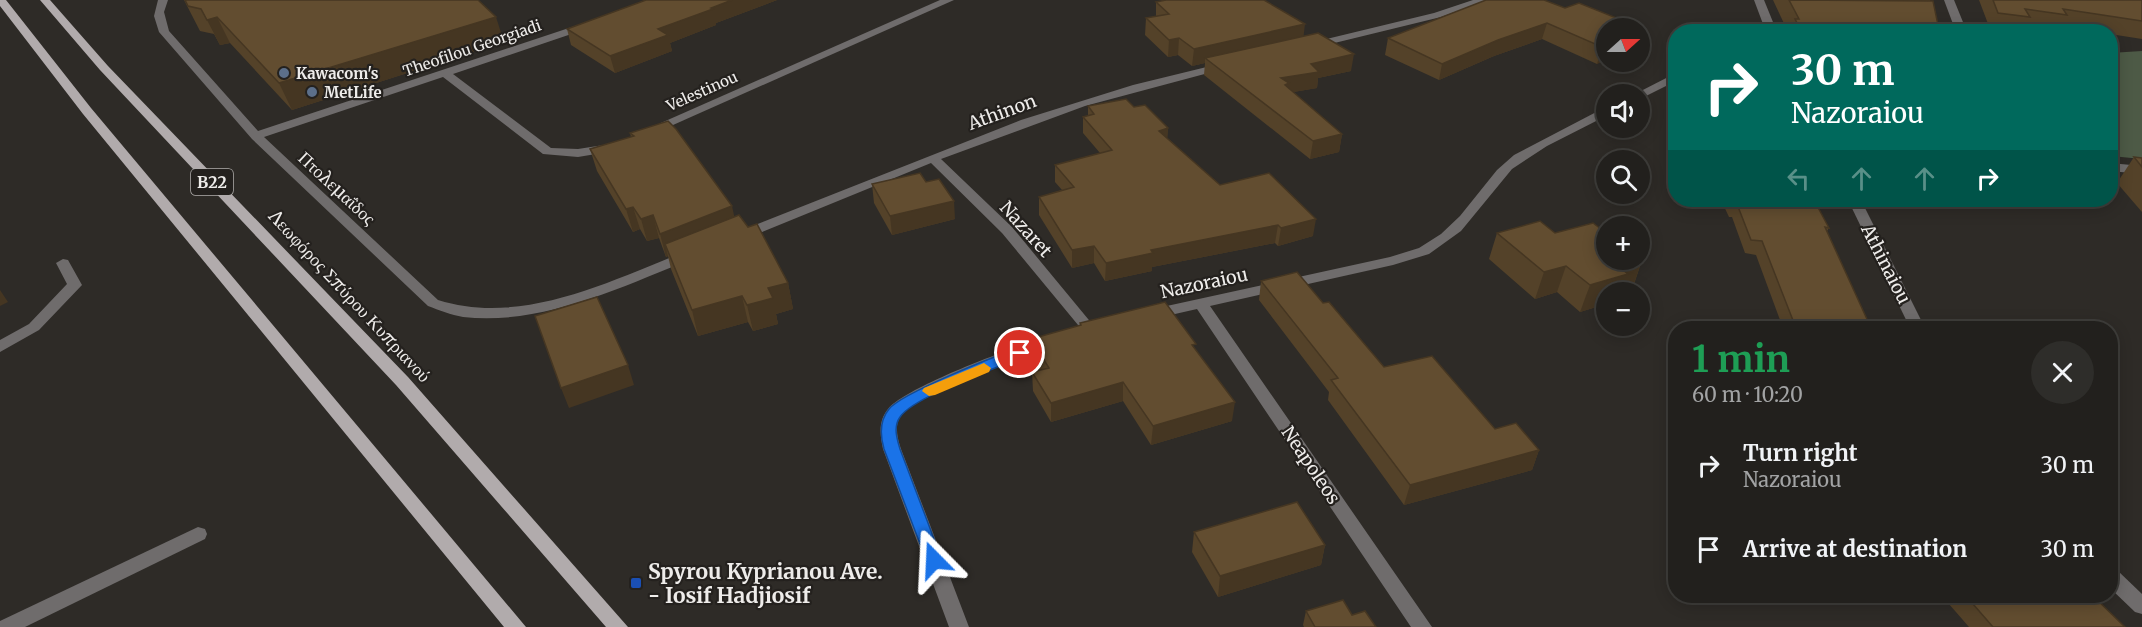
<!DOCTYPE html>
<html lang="en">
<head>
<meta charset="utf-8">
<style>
  body { margin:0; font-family:Merriweather,serif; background:#2e2d2a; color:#f1f3f6; height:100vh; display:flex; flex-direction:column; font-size:22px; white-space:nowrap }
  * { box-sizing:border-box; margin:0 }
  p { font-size:20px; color:#a2a3a4 }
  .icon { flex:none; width:33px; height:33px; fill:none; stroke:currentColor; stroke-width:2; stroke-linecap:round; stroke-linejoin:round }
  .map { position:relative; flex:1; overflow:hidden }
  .panel { position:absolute; left:1668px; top:321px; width:450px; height:282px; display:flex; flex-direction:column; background:#22201d; border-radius:24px; box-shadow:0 3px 15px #0003,0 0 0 2px #3f3e3b }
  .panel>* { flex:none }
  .hud { position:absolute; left:1668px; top:24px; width:450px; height:183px; border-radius:24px; box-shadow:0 3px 15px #0003,0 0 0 2px #3f3e3b; background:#00695c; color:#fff; overflow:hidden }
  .needle { width:39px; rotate:69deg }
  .buttons { position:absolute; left:1596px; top:18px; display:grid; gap:12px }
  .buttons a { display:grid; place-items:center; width:54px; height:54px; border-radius:50%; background:#22201d; box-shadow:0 3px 15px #0003,0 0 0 2px #3f3e3b; font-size:30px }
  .pin { position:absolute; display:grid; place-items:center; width:51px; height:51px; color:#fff; margin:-26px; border:3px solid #fff; border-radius:50%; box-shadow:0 2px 6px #0007 }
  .me { position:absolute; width:66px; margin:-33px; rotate:339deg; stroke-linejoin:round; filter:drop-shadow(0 0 4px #0008) }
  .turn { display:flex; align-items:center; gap:21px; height:126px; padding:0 24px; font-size:27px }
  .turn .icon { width:78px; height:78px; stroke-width:2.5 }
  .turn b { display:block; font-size:42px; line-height:51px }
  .lanes { display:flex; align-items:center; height:57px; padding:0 24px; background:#0003; justify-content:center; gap:30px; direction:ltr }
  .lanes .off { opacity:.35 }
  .round { display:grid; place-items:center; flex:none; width:63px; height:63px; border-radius:32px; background:#2e2d2a }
  .head { display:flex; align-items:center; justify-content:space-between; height:102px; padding:0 24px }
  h1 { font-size:36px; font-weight:700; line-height:45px; color:#1e9e55 }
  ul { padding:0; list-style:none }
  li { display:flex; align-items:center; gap:18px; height:84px; padding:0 24px }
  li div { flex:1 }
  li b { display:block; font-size:22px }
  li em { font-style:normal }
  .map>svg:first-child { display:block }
</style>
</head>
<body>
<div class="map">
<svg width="2142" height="627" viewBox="0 0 2142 627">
  <rect width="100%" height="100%" fill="#2e2b27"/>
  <polygon fill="#4d5a46" points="2142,51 2142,159 2111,156 2110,53"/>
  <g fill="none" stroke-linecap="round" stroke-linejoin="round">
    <g fill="#6f6c6c" fill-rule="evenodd">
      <path d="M158,0H168L164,12L169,31L258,131L581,24H589V28L453,74L551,148L578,149L610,144L614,145L616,148L614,151L578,157L543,154L443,77L264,137L438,300C520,326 606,283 682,253H692L694,256L692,259C621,287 542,326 463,317C451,315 439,310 428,306L252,139L159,32L154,16Z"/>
      <polygon points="940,0 954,0 655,133 651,134 645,130"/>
      <polygon points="1473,0 1488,0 1441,17 1314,48 1309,45 1310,43 1434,13"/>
      <polygon points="1754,0 1764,0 1777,32 1766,32"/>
      <polygon points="1944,0 1954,0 1967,32 1956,32"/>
      <polygon points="1223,63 1229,66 1227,68 1085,106 941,159 1012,227 1093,325 1096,328 1093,331 1083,331 1002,233 931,163 745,239 735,239 733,236 735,233 1021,120 1133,85"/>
      <polygon points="1676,73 1676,81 1644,97 1640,98 1640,94 1635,94"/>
      <polygon points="1602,109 1606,109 1606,116 1547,146 1512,169 1461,231 1429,254 1393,265 1210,306 1432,627 1411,627 1197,309 1153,319 1145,314 1153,309 1390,257 1419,248 1441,234 1460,216 1497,170 1514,155"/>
      <polygon points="2110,163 2142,166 2142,174 2110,171"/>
      <polygon points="1848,200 1861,200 1925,328 1910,328"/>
      <polygon points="63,259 68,260 82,285 39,330 0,352 0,340 29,324 67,284 56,263"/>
      <path d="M1049,337L1057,342L1054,346C1025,357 914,395 900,417C894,426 898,440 901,449L969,627H949L883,449C880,435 878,421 888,409C906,387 1018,345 1049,337Z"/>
      <polygon points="198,527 205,529 207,534 205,539 25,627 0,627 0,621"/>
      <polygon points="2110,568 2117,570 2142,594 2142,614 2135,612 2110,588"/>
    </g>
    <g fill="#b1abac" fill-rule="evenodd">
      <polygon points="0,0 6,0 91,108 526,627 504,627 83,114 0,6"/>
      <polygon points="40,0 50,0 108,66 408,377 628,627 606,627 396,385 100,70"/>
    </g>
  </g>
  <g fill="#544229">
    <polygon points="184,0 478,0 504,42 292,110 230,43 220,45 214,34 200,31"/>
    <polygon points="646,0 777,0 716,23 716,25 670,43 672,51 615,73 571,45 567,29"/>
    <polygon points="1773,0 1930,0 1938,25 1951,32 1788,32"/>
    <polygon points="1979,0 2142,0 2142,39 2110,34 2110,32 2095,32 2060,26 2057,31 2025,26 2022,32 2007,32 1990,29"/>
    <polygon points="1156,2 1304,36 1351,71 1318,78 1317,88 1293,92 1342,134 1339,152 1310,159 1204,75 1205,63 1192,66 1178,55 1168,57 1145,35 1146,18 1156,16"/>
    <polygon points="1565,8 1644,29 1606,59 1597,64 1542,39 1494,56 1439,80 1385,55 1388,38"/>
    <polygon points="1088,106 1134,107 1168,128 1167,138 1220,185 1313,236 1278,246 1275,243 1152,267 1152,271 1105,281 1094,263 1072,268 1039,215 1039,197 1062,190 1055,182 1055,165 1100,153 1083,133 1083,117 1088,116"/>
    <polygon points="630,133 734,217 788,283 793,309 776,314 778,324 753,331 748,322 698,336 671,269 668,256 666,257 659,238 647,241 640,229 633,232 597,171 590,149 631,137"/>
    <polygon points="2134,157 2142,158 2142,212 2117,183"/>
    <polygon points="926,182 955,219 892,235 874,203 872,184"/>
    <polygon points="1721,200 1814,200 1829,228 1827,231 1871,328 1783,328 1756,255 1745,253 1732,217 1729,217"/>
    <polygon points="1497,233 1555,233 1642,260 1633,287 1622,290 1621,292 1606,292 1606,304 1580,312 1557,292 1535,299 1489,259"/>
    <polygon points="1261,281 1323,303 1384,367 1495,429 1539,450 1532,470 1404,505 1328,400 1329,392 1259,300"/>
    <polygon points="1080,323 1196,350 1232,421 1151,445 1123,401 1051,422 1033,391 1032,372 1039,370 1032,357 1031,339 1080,326"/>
    <polygon points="1194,532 1325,545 1321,565 1218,597 1192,552"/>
    <polygon points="1942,596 2093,596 2125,627 1969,627"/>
    <polygon points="1306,611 1352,615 1376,627 1304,627 1303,625"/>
  </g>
  <g fill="#453622">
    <polygon points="732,0 777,0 716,23 716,25 670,43 672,51 615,73 610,56 658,29"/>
    <polygon points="217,17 230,43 220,45 207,20"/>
    <polygon points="496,17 504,42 292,110 279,83"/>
    <polygon points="1547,23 1542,39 1494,56 1439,80 1442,64 1498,40"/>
    <polygon points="1305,24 1303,41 1205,58 1205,63 1192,66 1194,49"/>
    <polygon points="1644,29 1640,42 1640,31"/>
    <polygon points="1179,38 1178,55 1168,57 1169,40"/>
    <polygon points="1606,45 1606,59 1597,64 1602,47"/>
    <polygon points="1354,54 1351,71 1318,78 1317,88 1288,93 1281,78 1311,64"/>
    <polygon points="1168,128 1167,145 1159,131"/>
    <polygon points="1342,134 1339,152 1310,159 1313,141"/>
    <polygon points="954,201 955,219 892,235 890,216"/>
    <polygon points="732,206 737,229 665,244 668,256 666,257 660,234"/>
    <polygon points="633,207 640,229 633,232 626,209"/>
    <polygon points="653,215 659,238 647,241 641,219"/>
    <polygon points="1316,219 1313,236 1278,246 1281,228"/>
    <polygon points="1278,225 1275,243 1152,267 1152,271 1105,281 1106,263 1151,250"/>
    <polygon points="1094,246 1094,263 1072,268 1072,250"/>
    <polygon points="1642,260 1633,287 1622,290 1621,292 1606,292 1606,304 1580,312 1590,285 1619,267"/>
    <polygon points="1566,266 1557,292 1535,299 1544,272"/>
    <polygon points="788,283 793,309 776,314 778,324 753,331 747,305 768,288"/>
    <polygon points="0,290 8,302 0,306"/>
    <polygon points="742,296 748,322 698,336 692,310"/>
    <polygon points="628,365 634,385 569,408 561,388"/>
    <polygon points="1123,382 1123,401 1051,422 1051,403"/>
    <polygon points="1235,402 1232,421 1151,445 1153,426"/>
    <polygon points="1539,450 1532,470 1404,505 1410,485"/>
    <polygon points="1325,545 1321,565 1218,597 1220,576"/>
  </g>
  <g fill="#624d30" stroke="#453622" stroke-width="1.5">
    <polygon points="185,0 478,0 496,17 279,83 217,17 207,20 201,9 188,6"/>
    <polygon points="646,0 732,0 711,8 713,9 658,29 668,35 610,56 567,29"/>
    <polygon points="1166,0 1264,0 1305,24 1194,49 1179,38 1169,40 1146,18 1169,14 1156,2"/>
    <polygon points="1486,0 1544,0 1565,8 1579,3 1644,29 1640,31 1640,28 1606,28 1606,45 1602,47 1547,23 1498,40 1442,64 1388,38"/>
    <polygon points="1789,0 1933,1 1938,25 1951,32 1802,32 1795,19 1799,19"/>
    <polygon points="1993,0 2142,0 2142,21 2063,9 2067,15 2025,9 2030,17 1998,13"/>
    <polygon points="1318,33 1354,54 1311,64 1319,72 1281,78 1289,83 1285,85 1342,134 1313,141 1205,58"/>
    <polygon points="1126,99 1134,107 1145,105 1168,128 1159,131 1220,185 1269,173 1316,219 1281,228 1278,225 1151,250 1153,253 1106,263 1094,246 1072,250 1039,197 1074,187 1055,165 1112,150 1083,117 1094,114 1088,106"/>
    <polygon points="668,121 676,129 732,206 660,234 653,215 641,219 633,207 626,209 590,149 634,136 630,133"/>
    <polygon points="2134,157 2142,158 2142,167"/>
    <polygon points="920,173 926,182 939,179 954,201 890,216 872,184"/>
    <polygon points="1733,200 1814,200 1829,228 1825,227 1871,328 1796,328 1762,241 1751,240 1737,204 1735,204"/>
    <polygon points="739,215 748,227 757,224 788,283 768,288 773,298 747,305 742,296 692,310 665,244"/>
    <polygon points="1540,221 1555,233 1593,223 1606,233 1606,260 1640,260 1640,258 1642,260 1619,267 1628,274 1590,285 1566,266 1544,272 1497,233"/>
    <polygon points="1297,272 1323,303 1329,302 1384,367 1432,356 1495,429 1516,423 1539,450 1410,485 1331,380 1338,378 1261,281"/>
    <polygon points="597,297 628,365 561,388 535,316"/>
    <polygon points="1165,302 1196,344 1192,345 1235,402 1153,426 1123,382 1051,403 1032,372 1049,368 1031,339 1081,325 1080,323"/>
    <polygon points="1297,502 1325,545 1220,576 1194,532"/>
    <polygon points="1966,596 2093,596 2125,627 1993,627"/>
    <polygon points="1343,600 1352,615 1365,611 1376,627 1314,627 1315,627 1306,611"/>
  </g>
  <path fill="#1a73e8" stroke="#114b97" stroke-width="1.5" d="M1020,348L1027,353L1025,356C998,368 914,396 900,417C893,427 897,439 900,449L942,560L940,565L934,567L928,565L884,449C880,435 879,421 889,409C902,393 997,355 1020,348Z"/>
  <polygon fill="#f59e0b" points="984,363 991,368 989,372 935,395 929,396 922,391 924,388"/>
  <g fill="#5c6f8a" stroke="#24211e" stroke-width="2">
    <circle cx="284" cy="73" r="6"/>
    <circle cx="312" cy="92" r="6"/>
  </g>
  <rect fill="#1a4fb4" stroke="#24211e" stroke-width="2" x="630" y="577" width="12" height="12" rx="3"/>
  <g text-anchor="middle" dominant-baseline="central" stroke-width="4.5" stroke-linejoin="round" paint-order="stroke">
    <g font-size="15" fill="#eeecea" stroke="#24211e">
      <text transform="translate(472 48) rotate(-19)">Theofilou Georgiadi</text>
      <text transform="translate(702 91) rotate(-24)">Velestinou</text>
    </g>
    <g font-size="15" font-weight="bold" fill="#eeecea" stroke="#24211e" text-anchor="start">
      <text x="296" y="73">Kawacom's</text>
      <text x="324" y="92">MetLife</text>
    </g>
    <rect fill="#24211e" stroke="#b1afad" stroke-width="1.5" x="191" y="169" width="42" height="26" rx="4.5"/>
    <g font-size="16" font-weight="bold" fill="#eeecea">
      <text x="212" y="182">B22</text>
    </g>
    <g font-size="18" fill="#eeecea" stroke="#24211e">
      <text transform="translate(1002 112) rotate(-20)">Athinon</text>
      <text transform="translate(337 188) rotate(43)">Πτολεμαΐδος</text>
      <text transform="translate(1026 229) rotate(48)">Nazaret</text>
      <text transform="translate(1886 264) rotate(63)">Athinaiou</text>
      <text transform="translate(1204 283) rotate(-12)">Nazoraiou</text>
      <text transform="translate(350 296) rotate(47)">Λεωφόρος Σπύρου Κυπριανού</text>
      <text transform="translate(1311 465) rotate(56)">Neapoleos</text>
    </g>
    <g font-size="21" font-weight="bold" fill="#eeecea" stroke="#24211e" text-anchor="start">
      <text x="648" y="571">Spyrou Kyprianou Ave.<tspan x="648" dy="24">- Iosif Hadjiosif</tspan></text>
    </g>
  </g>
</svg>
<div class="buttons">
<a><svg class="needle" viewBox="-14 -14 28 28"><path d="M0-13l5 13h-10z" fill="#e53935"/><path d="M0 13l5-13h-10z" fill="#a2a3a4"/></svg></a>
<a><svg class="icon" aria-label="sound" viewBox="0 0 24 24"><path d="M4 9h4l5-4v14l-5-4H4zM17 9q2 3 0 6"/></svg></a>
<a><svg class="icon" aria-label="search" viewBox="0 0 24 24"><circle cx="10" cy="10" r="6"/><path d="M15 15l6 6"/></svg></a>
<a>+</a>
<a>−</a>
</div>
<div class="pin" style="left:1020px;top:353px;background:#d93025"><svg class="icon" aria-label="arrive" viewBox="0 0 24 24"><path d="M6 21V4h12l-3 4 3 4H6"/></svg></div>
<svg class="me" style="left:934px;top:560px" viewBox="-20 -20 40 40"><path d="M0-17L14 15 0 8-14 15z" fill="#1a73e8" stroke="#fff" stroke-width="4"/></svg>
<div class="hud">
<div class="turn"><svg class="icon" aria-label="right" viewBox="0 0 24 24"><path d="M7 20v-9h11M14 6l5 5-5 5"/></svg><div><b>30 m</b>Nazoraiou</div></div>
<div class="lanes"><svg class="icon off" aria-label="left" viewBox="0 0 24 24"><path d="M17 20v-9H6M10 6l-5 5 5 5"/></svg><svg class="icon off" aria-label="ahead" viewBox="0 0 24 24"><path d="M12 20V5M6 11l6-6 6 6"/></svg><svg class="icon off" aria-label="ahead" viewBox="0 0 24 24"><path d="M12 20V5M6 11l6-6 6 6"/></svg><svg class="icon" aria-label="right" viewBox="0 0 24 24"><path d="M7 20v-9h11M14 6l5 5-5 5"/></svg></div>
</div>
<section class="panel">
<div class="head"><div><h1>1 min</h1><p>60 m · 10:20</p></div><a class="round"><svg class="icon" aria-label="close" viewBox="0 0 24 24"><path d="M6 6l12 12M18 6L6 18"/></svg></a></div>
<ul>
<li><svg class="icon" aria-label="right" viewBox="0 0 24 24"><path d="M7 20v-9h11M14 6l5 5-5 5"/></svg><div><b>Turn right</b><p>Nazoraiou</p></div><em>30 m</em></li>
<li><svg class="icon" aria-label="arrive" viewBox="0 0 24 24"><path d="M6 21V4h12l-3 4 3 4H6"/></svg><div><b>Arrive at destination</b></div><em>30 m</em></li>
</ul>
</section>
</div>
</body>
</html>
